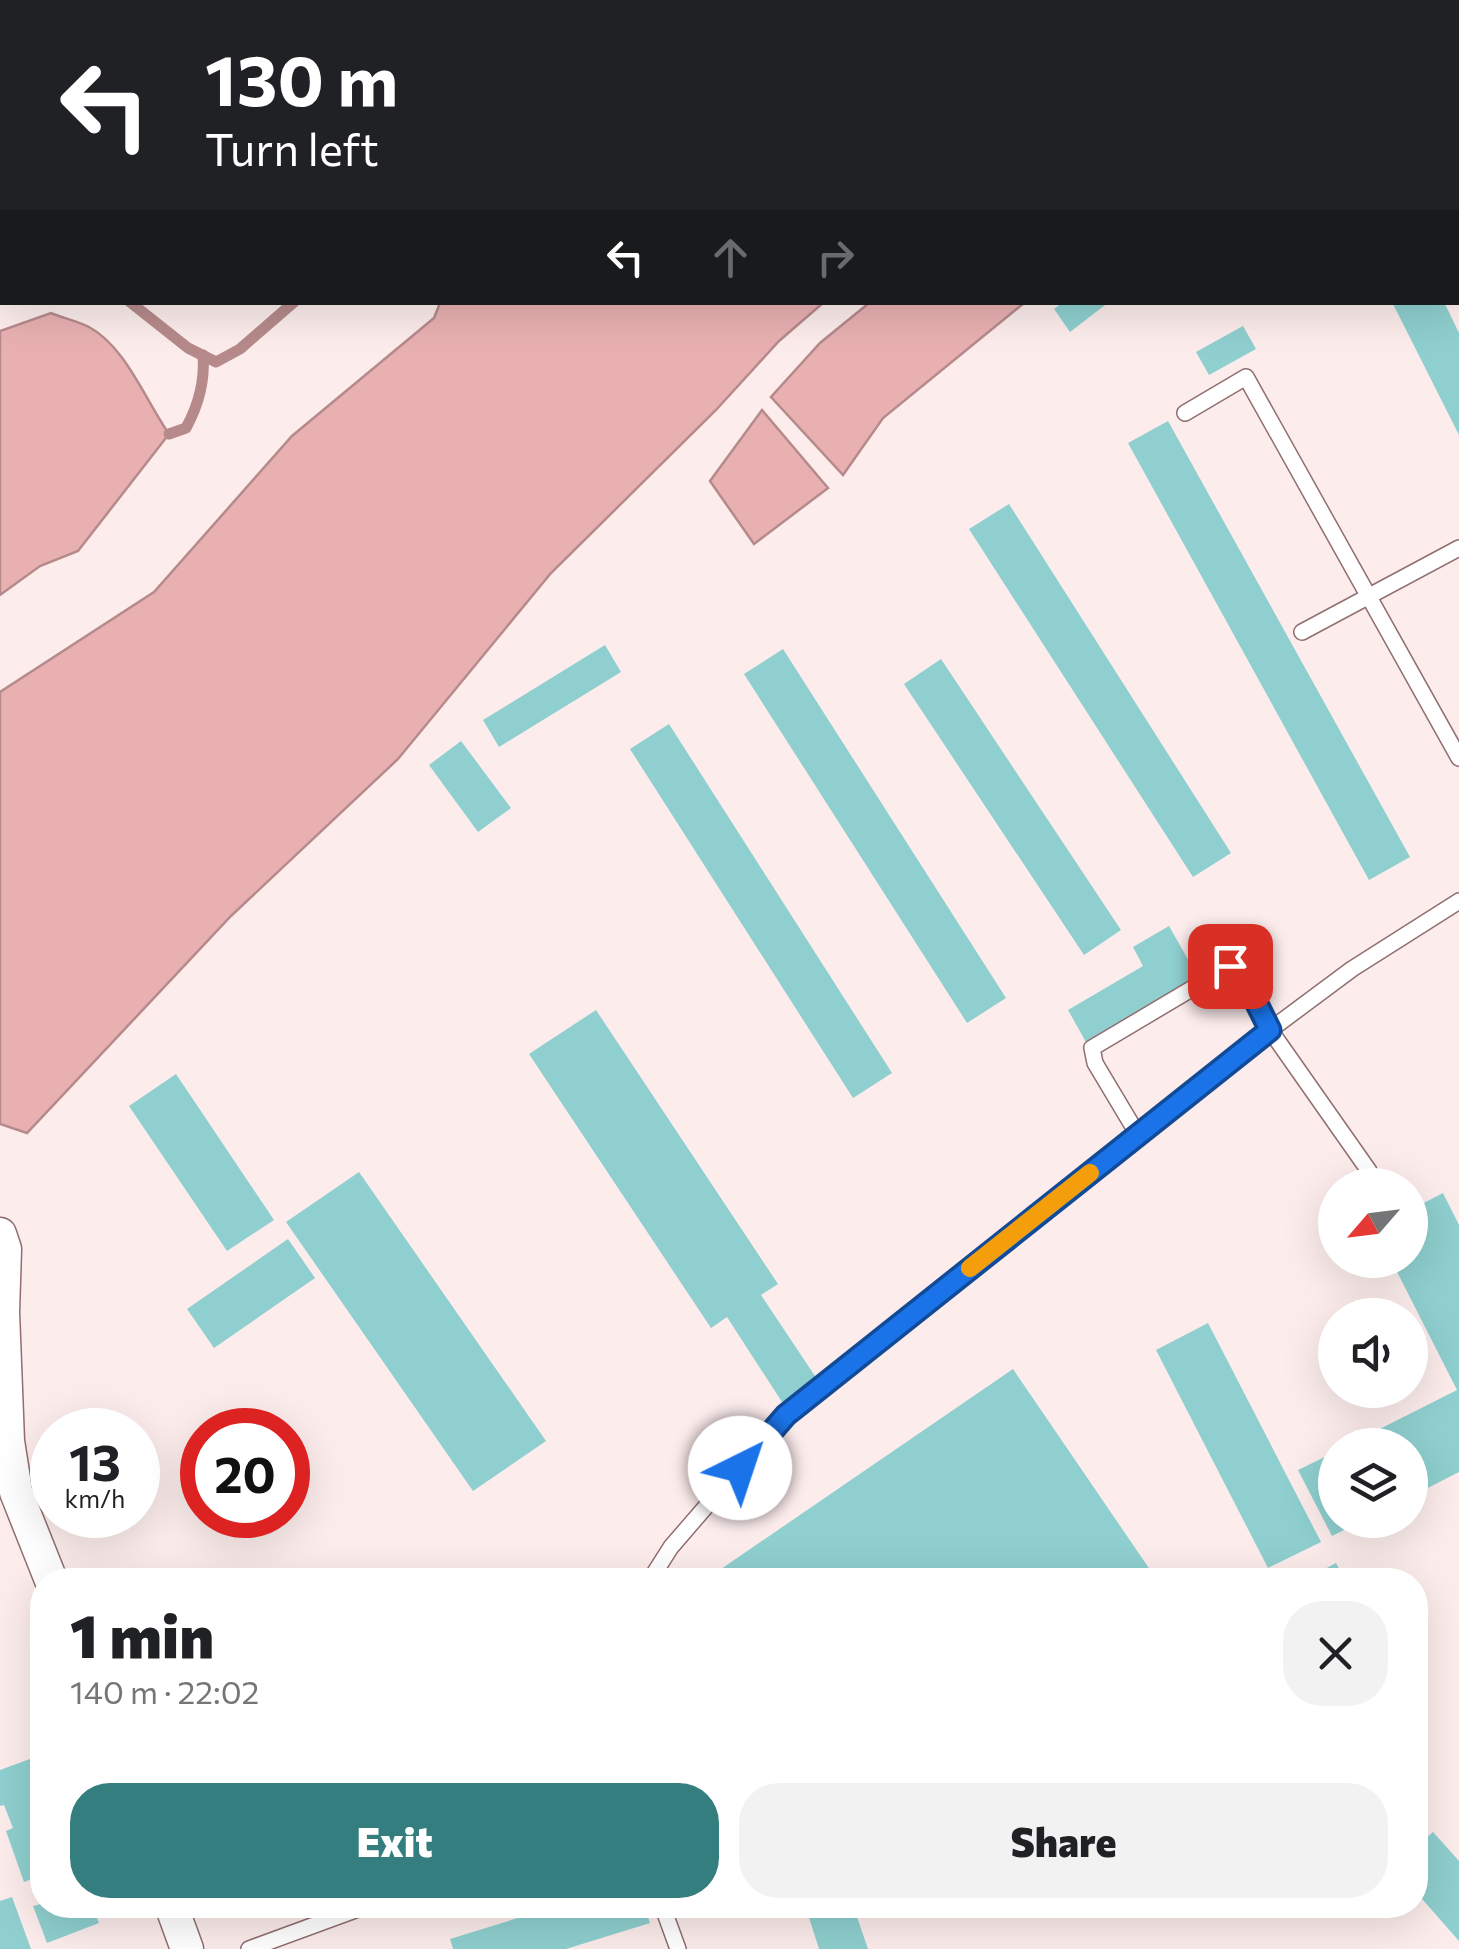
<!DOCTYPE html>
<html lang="en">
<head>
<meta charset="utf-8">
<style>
  body { margin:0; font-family:Commissioner,sans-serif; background:#f2f2f2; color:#202124; height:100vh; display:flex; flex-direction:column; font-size:38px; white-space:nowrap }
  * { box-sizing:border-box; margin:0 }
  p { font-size:32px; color:#757577 }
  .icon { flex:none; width:55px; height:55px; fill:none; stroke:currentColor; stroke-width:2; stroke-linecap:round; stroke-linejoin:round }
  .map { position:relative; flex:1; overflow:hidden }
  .sheet { position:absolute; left:30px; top:1568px; width:1398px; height:350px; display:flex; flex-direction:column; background:#fff; border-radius:40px; box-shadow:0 10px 40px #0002 }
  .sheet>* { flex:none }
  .top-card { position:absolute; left:0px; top:0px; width:1460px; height:305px; box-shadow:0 10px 40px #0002; background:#202124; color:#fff; overflow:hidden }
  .needle { width:65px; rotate:242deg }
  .tools { position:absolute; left:1318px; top:1168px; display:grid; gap:20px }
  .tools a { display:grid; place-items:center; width:110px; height:110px; border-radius:50%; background:#fff; box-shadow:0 10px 40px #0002; font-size:50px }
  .speed { position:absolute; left:30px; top:1408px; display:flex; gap:20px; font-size:50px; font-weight:700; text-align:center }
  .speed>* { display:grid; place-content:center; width:130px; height:130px; border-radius:50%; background:#fff; box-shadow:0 10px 40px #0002; line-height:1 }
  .speed small { font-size:25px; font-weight:400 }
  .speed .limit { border:15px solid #d22; background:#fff; color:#111 }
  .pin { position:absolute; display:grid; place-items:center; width:85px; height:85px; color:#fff; margin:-42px; border-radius:20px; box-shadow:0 5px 15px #0006 }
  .me { position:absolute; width:110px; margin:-55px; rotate:41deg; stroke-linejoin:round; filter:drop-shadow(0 0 8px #0008) }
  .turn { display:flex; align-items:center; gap:35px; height:210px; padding:0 40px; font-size:45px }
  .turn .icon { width:130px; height:130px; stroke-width:2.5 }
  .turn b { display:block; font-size:70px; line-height:85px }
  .lanes { display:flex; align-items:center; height:95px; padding:0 40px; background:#0003; justify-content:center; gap:50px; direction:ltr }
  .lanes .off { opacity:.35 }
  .round { display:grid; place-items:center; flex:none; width:105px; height:105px; border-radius:40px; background:#f2f2f2 }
  .head { display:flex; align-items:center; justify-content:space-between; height:170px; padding:0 40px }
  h1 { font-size:60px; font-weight:800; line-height:75px }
  .cta { display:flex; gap:20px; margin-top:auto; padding:20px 40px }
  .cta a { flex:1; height:115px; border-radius:40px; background:#357e7f; color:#fff; font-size:40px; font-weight:800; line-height:115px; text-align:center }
  .cta a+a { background:#f2f2f2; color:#202124 }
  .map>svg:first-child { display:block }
</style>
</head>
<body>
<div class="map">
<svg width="1459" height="1949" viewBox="0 0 1459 1949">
  <rect width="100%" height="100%" fill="#fcecec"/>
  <g fill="#e8b0b1" stroke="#b68a8b" stroke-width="2.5">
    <polygon points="720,0 1191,0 718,2"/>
    <polygon points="440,303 823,303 779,341 716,410 551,573 398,759 231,916 27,1133 0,1124 0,692 154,592 292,436 434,318"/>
    <polygon points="869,303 1024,303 883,418 843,475 771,397 820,343"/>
    <path d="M51,313C63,318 77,321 89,327C125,346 146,401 169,434L78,551L40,566L0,595V331Z"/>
    <polygon points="762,410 828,488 754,544 710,481"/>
  </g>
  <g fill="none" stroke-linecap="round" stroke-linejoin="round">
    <g stroke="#b68a8b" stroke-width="11">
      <polyline points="604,2 608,0"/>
      <polyline points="0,98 2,103"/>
      <polyline points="130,302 188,348 216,362 240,349 294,302"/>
      <path d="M169,434L186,428C198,406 205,380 203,355"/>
    </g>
  </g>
  <g fill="#8fcfcf">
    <polygon points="1063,302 1109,302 1070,332 1054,309"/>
    <polygon points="1392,302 1444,302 1459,333 1459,435"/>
    <polygon points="1243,326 1256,349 1209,375 1196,352"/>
    <polygon points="1168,421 1410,857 1369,880 1128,443"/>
    <polygon points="1009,504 1231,853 1193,877 969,529"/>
    <polygon points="605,645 621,672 499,747 483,720"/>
    <polygon points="783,649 1006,998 967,1023 744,674"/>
    <polygon points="941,659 1121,930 1084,955 904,684"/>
    <polygon points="669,724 892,1073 853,1098 630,749"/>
    <polygon points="461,741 511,808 478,832 429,765"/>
    <polygon points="1169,926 1198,977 1086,1042 1068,1010 1143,966 1133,947"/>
    <polygon points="596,1010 778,1284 761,1295 817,1379 782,1402 727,1317 711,1328 529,1054"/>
    <polygon points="176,1074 274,1220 227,1251 129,1106"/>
    <polygon points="359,1172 546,1441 473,1491 286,1222"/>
    <polygon points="1443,1193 1459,1225 1459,1472 1410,1497 1410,1445 1348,1445 1457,1390 1391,1260 1410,1260 1410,1210"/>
    <polygon points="288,1239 315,1278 214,1348 187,1309"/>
    <polygon points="1208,1323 1321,1542 1268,1568 1156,1350"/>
    <polygon points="1013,1369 1157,1580 705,1580"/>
    <polygon points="1335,1452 1335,1520 1364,1520 1332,1536 1298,1470"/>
    <polygon points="1336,1563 1345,1580 1304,1580"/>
    <polygon points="38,1756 42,1770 42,1905 92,1905 99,1923 47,1943 33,1906 41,1904 32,1879 24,1882 6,1831 13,1828 4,1805 0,1806 0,1770"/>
    <polygon points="1433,1832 1459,1861 1459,1941 1415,1891 1415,1848"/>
    <polygon points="12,1897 31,1949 0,1949 0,1901"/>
    <polygon points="560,1905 644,1905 650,1923 566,1949 453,1949 450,1939"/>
    <polygon points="805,1905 853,1905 868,1949 819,1949"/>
  </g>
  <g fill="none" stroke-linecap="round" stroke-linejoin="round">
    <g stroke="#916e6f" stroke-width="18">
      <g id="lane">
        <polyline points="1458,136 1459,139"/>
        <polyline points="1185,413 1246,377 1459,758"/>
        <polyline points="1302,632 1459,548"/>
        <polyline points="1138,1135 1095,1063 1092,1048 1230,966 1239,969 1270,1030 1369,1171"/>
        <polyline points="650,1580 671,1547 785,1415 1270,1030 1352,969 1459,901"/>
        <polyline points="662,1905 678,1949"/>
        <polyline points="249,1949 369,1905"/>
      </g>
    </g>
    <g stroke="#916e6f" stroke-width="35">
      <g id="street">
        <polyline points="0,1234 5,1249 3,1312 8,1441 16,1492 51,1580"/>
        <polyline points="171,1905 187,1949"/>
      </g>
    </g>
    <use href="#lane" stroke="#fff" stroke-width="15"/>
    <use href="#street" stroke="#fff" stroke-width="32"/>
  </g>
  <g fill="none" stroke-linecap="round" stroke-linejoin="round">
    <g stroke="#114b97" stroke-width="25">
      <polyline id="route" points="740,1468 786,1415 1270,1030 1239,968 1230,966"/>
    </g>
    <use href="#route" stroke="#1a73e8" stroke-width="18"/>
    <polyline stroke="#f59e0b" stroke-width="18" points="970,1268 1090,1173"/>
  </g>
</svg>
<div class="tools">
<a><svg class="needle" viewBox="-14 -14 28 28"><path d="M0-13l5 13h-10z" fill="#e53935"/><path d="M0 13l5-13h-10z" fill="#757577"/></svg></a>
<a><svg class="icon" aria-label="sound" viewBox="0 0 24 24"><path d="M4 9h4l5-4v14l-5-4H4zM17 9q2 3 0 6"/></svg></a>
<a><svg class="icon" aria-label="layers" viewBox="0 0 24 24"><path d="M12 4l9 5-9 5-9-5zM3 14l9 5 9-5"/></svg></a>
</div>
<div class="speed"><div>13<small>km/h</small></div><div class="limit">20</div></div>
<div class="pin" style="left:1230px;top:966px;background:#d93025"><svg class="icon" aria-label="arrive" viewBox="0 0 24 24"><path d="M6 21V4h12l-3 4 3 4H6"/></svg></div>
<svg class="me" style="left:740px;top:1468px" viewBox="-20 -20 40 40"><circle r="19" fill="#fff"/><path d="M0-13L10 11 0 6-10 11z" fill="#1a73e8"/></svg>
<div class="top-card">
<div class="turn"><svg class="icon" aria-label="left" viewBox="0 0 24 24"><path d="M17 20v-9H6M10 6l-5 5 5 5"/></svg><div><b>130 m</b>Turn left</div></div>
<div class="lanes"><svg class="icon" aria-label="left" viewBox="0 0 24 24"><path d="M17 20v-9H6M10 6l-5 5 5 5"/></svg><svg class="icon off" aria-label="ahead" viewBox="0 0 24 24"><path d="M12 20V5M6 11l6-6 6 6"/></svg><svg class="icon off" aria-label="right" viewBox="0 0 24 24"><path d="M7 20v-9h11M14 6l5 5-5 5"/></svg></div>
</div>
<section class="sheet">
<div class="head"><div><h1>1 min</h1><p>140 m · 22:02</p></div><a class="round"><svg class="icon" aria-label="close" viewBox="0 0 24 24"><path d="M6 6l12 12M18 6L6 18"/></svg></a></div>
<div class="cta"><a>Exit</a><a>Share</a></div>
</section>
</div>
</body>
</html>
